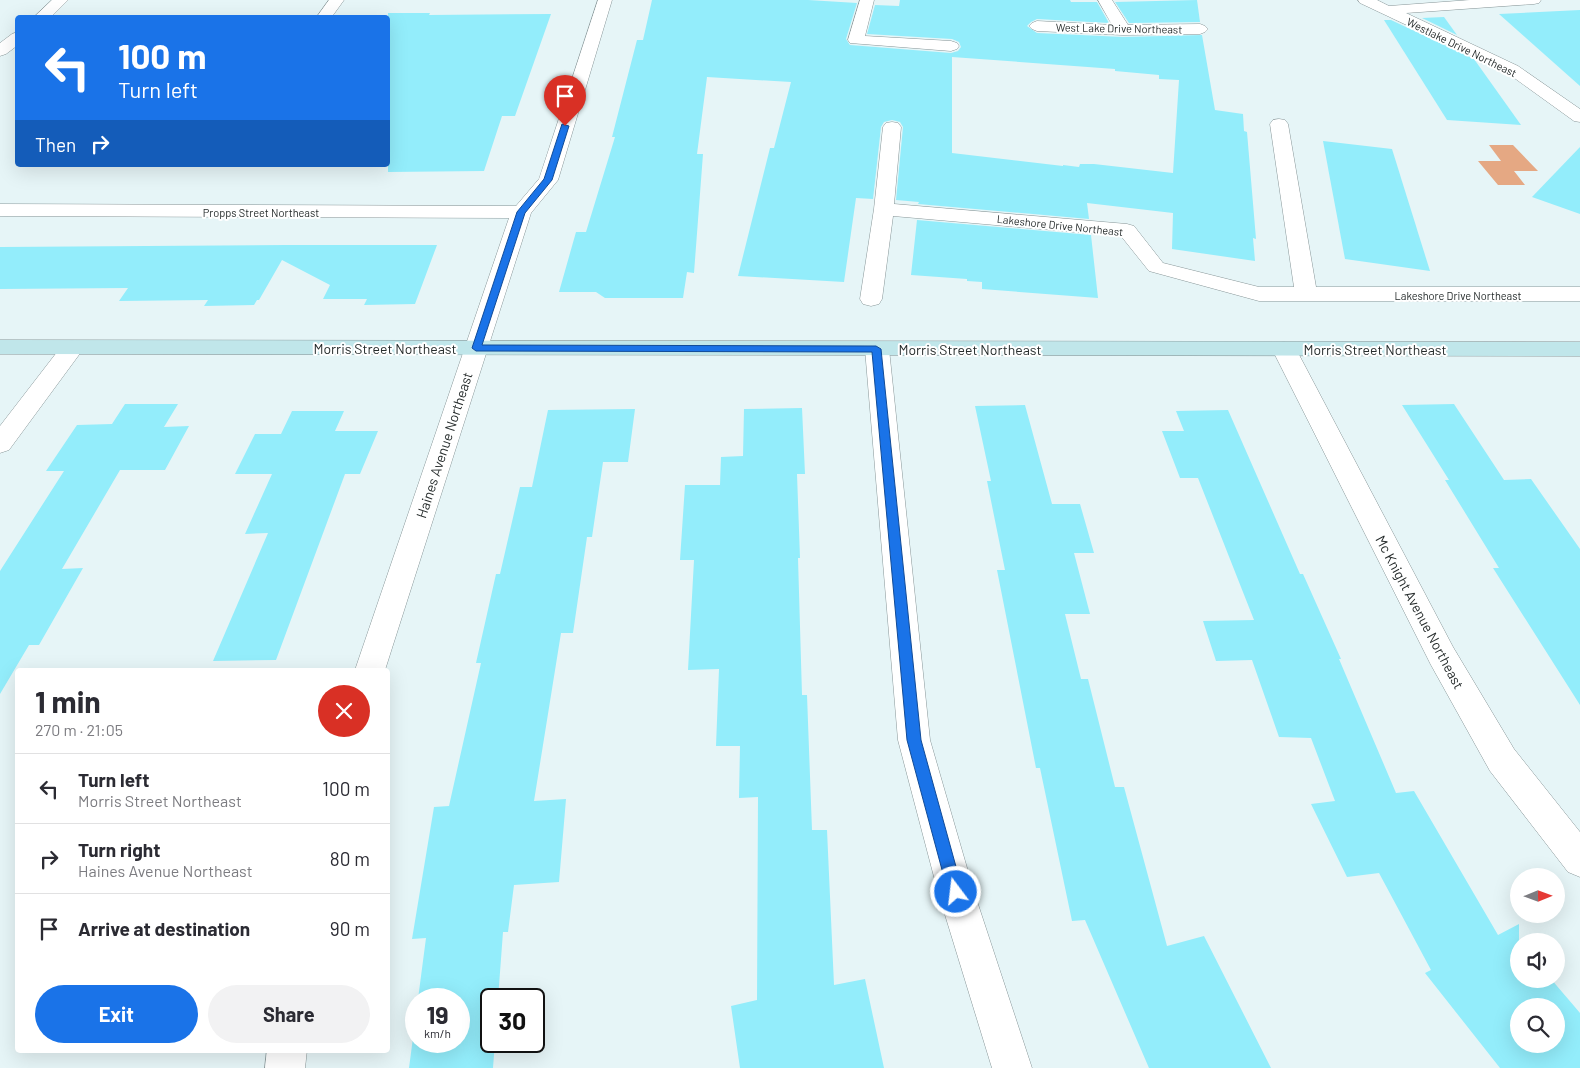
<!DOCTYPE html>
<html lang="en">
<head>
<meta charset="utf-8">
<style>
  body { margin:0; font-family:Barlow,sans-serif; background:#f2f2f3; color:#2b2b33; height:100vh; display:flex; flex-direction:column; font-size:19px; white-space:nowrap }
  * { box-sizing:border-box; margin:0 }
  p { font-size:16px; color:#7c7c81 }
  .icon { flex:none; width:28px; height:28px; fill:none; stroke:currentColor; stroke-width:2; stroke-linecap:round; stroke-linejoin:round }
  .map { position:relative; flex:1; overflow:hidden }
  .details { position:absolute; left:15px; top:668px; width:375px; height:385px; display:flex; flex-direction:column; background:#fff; border-radius:5px; box-shadow:0 5px 20px #0002 }
  .details>* { flex:none }
  .hud { position:absolute; left:15px; top:15px; width:375px; height:152px; border-radius:5px; box-shadow:0 5px 20px #0002; background:#1a73e8; color:#fff; overflow:hidden }
  .needle { width:32px; rotate:89deg }
  .tools { position:absolute; left:1510px; top:868px; display:grid; gap:10px }
  .tools a { display:grid; place-items:center; width:55px; height:55px; border-radius:50%; background:#fff; box-shadow:0 5px 20px #0002; font-size:25px }
  .speed { position:absolute; left:405px; top:988px; display:flex; gap:10px; font-size:25px; font-weight:700; text-align:center }
  .speed>* { display:grid; place-content:center; width:65px; height:65px; border-radius:50%; background:#fff; box-shadow:0 5px 20px #0002; line-height:1 }
  .speed small { font-size:12px; font-weight:400 }
  .speed .limit { border:2px solid #111; border-radius:8px; background:#fff; color:#111 }
  .pin { position:absolute; display:grid; place-items:center; width:42px; height:42px; color:#fff; margin:-51px -21px; border-radius:50% 50% 50% 0; rotate:-45deg; box-shadow:0 0 5px #0007 }
  .pin .icon { rotate:45deg }
  .me { position:absolute; width:55px; margin:-28px; rotate:345deg; stroke-linejoin:round; filter:drop-shadow(0 0 4px #0008) }
  .turn { display:flex; align-items:center; gap:18px; height:105px; padding:0 20px; font-size:22px }
  .turn .icon { width:65px; height:65px; stroke-width:2.5 }
  .turn b { display:block; font-size:35px; line-height:42px }
  .then { display:flex; align-items:center; height:48px; padding:0 20px; background:#0003; gap:10px; font-size:19px }
  .round { display:grid; place-items:center; flex:none; width:52px; height:52px; border-radius:26px; background:#f2f2f3 }
  .headline { display:flex; align-items:center; justify-content:space-between; height:85px; padding:0 20px }
  h1 { font-size:30px; font-weight:700; line-height:38px }
  .primary-button { display:flex; gap:10px; margin-top:auto; padding:10px 20px }
  .primary-button a { flex:1; height:58px; border-radius:30px; background:#1a73e8; color:#fff; font-size:20px; font-weight:700; line-height:58px; text-align:center }
  .primary-button a+a { background:#f2f2f3; color:#2b2b33 }
  ul { padding:0; list-style:none }
  li { display:flex; align-items:center; gap:15px; height:70px; padding:0 20px; border-top:1px solid #e1e1e2 }
  li div { flex:1 }
  li b { display:block; font-size:19px }
  li em { font-style:normal }
  .map>svg:first-child { display:block }
</style>
</head>
<body>
<div class="map">
<svg width="1580" height="1068" viewBox="0 0 1580 1068">
  <rect width="100%" height="100%" fill="#e6f5f7"/>
  <polygon fill="#e5a883" points="1489,145 1513,145 1538,171 1514,171 1525,185 1498,185 1478,161 1501,161"/>
  <g fill="#93edfb" fill-rule="evenodd">
    <path d="M652,0H808L857,3L846,39L850,45L951,53L958,51L961,47L959,42L952,39L867,34L875,5L899,6L900,0H1070L1071,2H1097L1109,23L1037,19L1031,22L1027,26L1037,33L1123,37L1202,35L1215,110L1243,114L1244,131L1247,132L1256,239L1253,238L1255,261L1172,249L1173,213L1087,203L1089,219L918,204L919,202L896,200L903,127L900,122L892,120L884,122L881,127L873,199L856,198L844,282L738,276L770,148H774L791,82L707,77L697,154H703L694,273L687,272L683,298H605L596,292H559L576,232H586L615,137H612L637,40H643ZM952,57L1115,69V71L1159,75V79L1179,80L1173,173L1094,164H1080L1079,167L1063,165V166L952,153Z"/>
    <polygon points="1197,0 1200,22 1129,23 1115,2"/>
    <polygon points="1580,10 1580,86 1499,14"/>
    <polygon points="388,13 430,13 429,15 551,14 515,116 502,116 484,171 388,172"/>
    <polygon points="1444,17 1457,35 1422,18"/>
    <polygon points="1384,20 1391,20 1474,59 1521,125 1447,120"/>
    <polygon points="1323,141 1392,149 1430,271 1345,259"/>
    <polygon points="1580,147 1580,214 1532,197"/>
    <polygon points="917,220 1091,235 1098,298 982,289 982,282 967,281 967,279 911,275"/>
    <polygon points="287,245 437,245 415,304 364,305 367,299 323,299 330,285 282,260 259,300 257,300 254,305 204,306 208,300 119,301 128,288 0,289 0,247"/>
    <polygon points="125,404 178,404 164,427 189,426 165,470 120,470 62,569 83,568 39,645 29,645 0,694 0,571 64,471 46,471 77,425 112,424"/>
    <polygon points="1454,404 1504,480 1531,479 1580,549 1580,705 1493,568 1499,568 1445,480 1449,480 1402,405"/>
    <polygon points="1025,405 1052,504 1080,504 1094,553 1074,553 1090,614 1065,614 1081,679 1088,679 1115,787 1124,787 1167,946 1204,936 1271,1068 1149,1068 1085,920 1072,921 1040,768 1036,768 997,570 1005,570 987,481 991,481 975,406"/>
    <polygon points="802,408 805,474 797,474 800,558 798,558 802,695 807,695 812,830 827,830 834,985 865,979 884,1068 740,1068 731,1006 757,1000 758,797 739,798 740,746 716,746 719,669 688,670 694,560 680,560 685,485 720,485 721,457 743,456 744,409"/>
    <polygon points="635,409 628,462 603,462 592,537 587,537 573,633 561,633 534,801 566,799 559,882 514,885 508,932 503,932 498,999 491,999 491,1041 495,1041 493,1068 409,1068 416,1015 416,1041 459,1041 459,999 418,999 426,938 412,939 434,807 449,806 481,663 476,663 496,574 500,574 520,487 532,487 548,410"/>
    <path d="M1228,410L1300,574H1303L1341,659H1339L1396,793L1414,791L1498,935L1519,924V979H1551L1580,1013V1068H1500L1425,973L1431,970L1379,873L1347,877L1311,804L1335,801L1311,738L1279,737L1252,660L1216,661L1203,621L1254,620L1198,478H1180L1162,431H1184L1176,411ZM1519,1006H1556V1044H1519Z"/>
    <polygon points="292,411 344,411 335,431 378,431 360,474 345,474 276,660 213,661 268,533 245,534 272,474 235,474 255,434 281,434"/>
  </g>
  <g fill="none" stroke-linecap="round" stroke-linejoin="round">
    <g stroke="#889698" stroke-width="1">
      <g id="street">
        <polygon points="52,0 68,0 50,18 33,18"/>
        <polygon points="329,0 344,0 331,18 316,18"/>
        <polygon points="598,0 612,0 558,180 531,213 385,670 355,670 509,218 0,216 0,204 516,206 539,179"/>
        <polygon points="860,0 874,0 865,36 951,41 957,43 959,46 957,49 951,51 850,43 848,40"/>
        <polygon points="1098,0 1112,0 1128,25 1200,24 1205,26 1208,29 1205,32 1200,34 1123,35 1037,31 1032,29 1029,26 1032,23 1037,21 1112,25"/>
        <polygon points="1358,0 1377,0 1389,6 1470,0 1541,0 1539,3 1534,4 1406,13 1518,66 1580,109 1580,122 1574,121 1506,72 1360,3"/>
        <polygon points="18,32 18,45 6,54 0,56 0,43 12,34"/>
        <polygon points="1279,119 1285,120 1288,124 1316,287 1580,287 1580,301 1259,301 1149,271 1121,236 893,216 882,299 879,304 871,306 863,304 860,299 874,209 883,127 886,123 892,122 898,123 901,127 894,204 1127,224 1134,226 1163,263 1259,287 1294,287 1270,124 1273,120"/>
        <polygon points="72,341 80,343 84,348 9,450 0,453 0,426 64,343"/>
        <polygon points="877,342 885,344 889,349 930,740 974,892 1032,1068 992,1068 938,892 898,740 865,349 869,344"/>
        <polygon points="1284,342 1292,344 1296,349 1453,647 1514,749 1580,832 1580,877 1568,872 1490,771 1431,665 1272,349 1276,344"/>
        <polygon points="267,1050 307,1050 305,1068 265,1068"/>
      </g>
    </g>
    <g stroke="#889698" stroke-width="1">
      <polygon id="secondary" points="0,340 1580,342 1580,356 0,354"/>
    </g>
    <use href="#street" fill="#fff" fill-rule="evenodd"/>
    <use href="#secondary" fill="#c0e6ea" fill-rule="evenodd"/>
  </g>
  <polygon fill="#1a73e8" stroke="#114b97" points="562,124 569,126 552,180 525,213 482,345 876,346 881,349 921,740 963,892 961,898 956,900 951,898 948,892 907,740 872,352 476,351 472,348 517,212 544,179"/>
  <g text-anchor="middle" dominant-baseline="central" stroke-width="4" stroke-linejoin="round" paint-order="stroke">
    <g font-size="11" fill="#262c2c" stroke="#fff">
      <text transform="translate(1119 28) rotate(1)">West Lake Drive Northeast</text>
      <text transform="translate(1462 47) rotate(26)">Westlake Drive Northeast</text>
      <text x="261" y="212">Propps Street Northeast</text>
      <text transform="translate(1060 225) rotate(6)">Lakeshore Drive Northeast</text>
      <text x="1458" y="295">Lakeshore Drive Northeast</text>
    </g>
    <g font-size="14" fill="#262c2c" stroke="#fff">
      <text x="385" y="348">Morris Street Northeast</text>
      <text x="970" y="349">Morris Street Northeast</text>
      <text x="1375" y="349">Morris Street Northeast</text>
      <text transform="translate(444 445) rotate(-72)">Haines Avenue Northeast</text>
      <text transform="translate(1420 612) rotate(62)">Mc Knight Avenue Northeast</text>
    </g>
  </g>
</svg>
<div class="tools">
<a><svg class="needle" viewBox="-14 -14 28 28"><path d="M0-13l5 13h-10z" fill="#e53935"/><path d="M0 13l5-13h-10z" fill="#7c7c81"/></svg></a>
<a><svg class="icon" aria-label="sound" viewBox="0 0 24 24"><path d="M4 9h4l5-4v14l-5-4H4zM17 9q2 3 0 6"/></svg></a>
<a><svg class="icon" aria-label="search" viewBox="0 0 24 24"><circle cx="10" cy="10" r="6"/><path d="M15 15l6 6"/></svg></a>
</div>
<div class="speed"><div>19<small>km/h</small></div><div class="limit">30</div></div>
<div class="pin" style="left:565px;top:126px;background:#d93025"><svg class="icon" aria-label="arrive" viewBox="0 0 24 24"><path d="M6 21V4h12l-3 4 3 4H6"/></svg></div>
<svg class="me" style="left:956px;top:892px" viewBox="-20 -20 40 40"><circle r="17" fill="#1a73e8" stroke="#fff" stroke-width="3"/><path d="M0-11L8 9 0 5-8 9z" fill="#fff"/></svg>
<div class="hud">
<div class="turn"><svg class="icon" aria-label="left" viewBox="0 0 24 24"><path d="M17 20v-9H6M10 6l-5 5 5 5"/></svg><div><b>100 m</b>Turn left</div></div>
<div class="then">Then<svg class="icon" aria-label="right" viewBox="0 0 24 24"><path d="M7 20v-9h11M14 6l5 5-5 5"/></svg></div>
</div>
<section class="details">
<div class="headline"><div><h1>1 min</h1><p>270 m · 21:05</p></div><a class="round" style="background:#d93025;color:#fff"><svg class="icon" aria-label="close" viewBox="0 0 24 24"><path d="M6 6l12 12M18 6L6 18"/></svg></a></div>
<ul>
<li><svg class="icon" aria-label="left" viewBox="0 0 24 24"><path d="M17 20v-9H6M10 6l-5 5 5 5"/></svg><div><b>Turn left</b><p>Morris Street Northeast</p></div><em>100 m</em></li>
<li><svg class="icon" aria-label="right" viewBox="0 0 24 24"><path d="M7 20v-9h11M14 6l5 5-5 5"/></svg><div><b>Turn right</b><p>Haines Avenue Northeast</p></div><em>80 m</em></li>
<li><svg class="icon" aria-label="arrive" viewBox="0 0 24 24"><path d="M6 21V4h12l-3 4 3 4H6"/></svg><div><b>Arrive at destination</b></div><em>90 m</em></li>
</ul>
<div class="primary-button"><a>Exit</a><a>Share</a></div>
</section>
</div>
</body>
</html>
